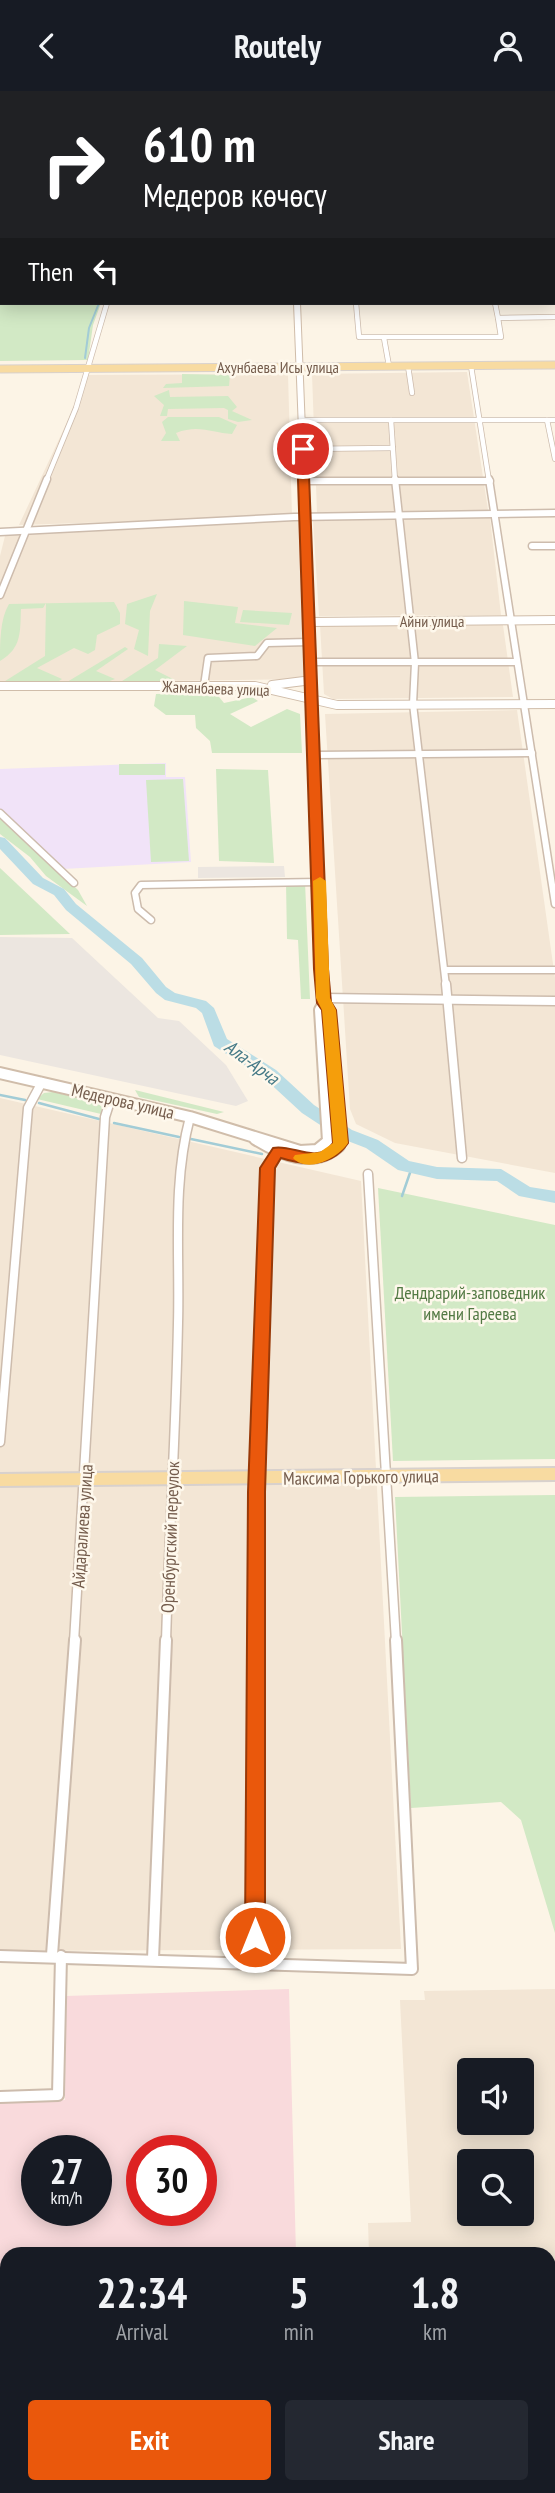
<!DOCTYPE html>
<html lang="en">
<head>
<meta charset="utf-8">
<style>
  body { margin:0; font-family:"PT Sans Narrow",sans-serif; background:#242831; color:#f1f3f6; height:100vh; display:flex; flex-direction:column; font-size:26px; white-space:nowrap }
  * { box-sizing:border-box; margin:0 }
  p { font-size:23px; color:#9ea1a6 }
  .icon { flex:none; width:38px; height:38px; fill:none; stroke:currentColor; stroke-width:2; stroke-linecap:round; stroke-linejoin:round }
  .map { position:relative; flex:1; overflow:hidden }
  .details { position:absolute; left:0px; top:2156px; width:556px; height:247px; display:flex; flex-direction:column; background:#171b24; border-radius:21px 21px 0 0; box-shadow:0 4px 18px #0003 }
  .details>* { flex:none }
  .banner { position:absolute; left:0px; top:0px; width:556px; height:214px; box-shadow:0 4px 18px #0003; background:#202124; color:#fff; overflow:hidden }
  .tools { position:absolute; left:457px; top:1967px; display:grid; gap:14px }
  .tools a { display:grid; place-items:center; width:77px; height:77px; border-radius:7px; background:#171b24; box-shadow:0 4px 18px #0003; font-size:35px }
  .speed { position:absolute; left:21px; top:2044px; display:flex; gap:14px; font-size:35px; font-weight:700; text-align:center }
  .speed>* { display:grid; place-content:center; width:91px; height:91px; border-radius:50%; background:#171b24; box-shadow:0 4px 18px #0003; line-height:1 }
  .speed small { font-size:18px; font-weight:400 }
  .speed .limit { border:10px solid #d22; background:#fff; color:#111 }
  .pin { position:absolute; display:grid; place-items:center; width:60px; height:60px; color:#fff; margin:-30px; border:4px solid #fff; border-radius:50%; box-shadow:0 2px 7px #0007 }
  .me { position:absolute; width:77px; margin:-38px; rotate:0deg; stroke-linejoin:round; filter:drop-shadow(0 0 5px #0008) }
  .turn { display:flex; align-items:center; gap:24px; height:147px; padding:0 28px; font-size:32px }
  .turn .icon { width:91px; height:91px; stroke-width:2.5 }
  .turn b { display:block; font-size:49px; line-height:60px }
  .then { display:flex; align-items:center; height:66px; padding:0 28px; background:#0003; gap:14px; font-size:26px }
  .eta { display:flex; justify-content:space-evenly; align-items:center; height:119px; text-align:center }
  .eta b { font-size:42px; font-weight:600; line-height:49px }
  .button { display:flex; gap:14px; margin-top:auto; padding:14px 28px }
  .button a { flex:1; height:80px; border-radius:7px; background:#ea580c; color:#fff; font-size:28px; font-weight:600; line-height:80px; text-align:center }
  .button a+a { background:#242831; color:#f1f3f6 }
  header { display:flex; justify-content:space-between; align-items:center; height:91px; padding:0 28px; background:#171b24; font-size:32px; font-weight:600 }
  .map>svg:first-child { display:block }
</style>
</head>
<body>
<header><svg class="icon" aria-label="back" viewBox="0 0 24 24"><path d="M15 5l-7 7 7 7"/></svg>Routely<svg class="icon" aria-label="person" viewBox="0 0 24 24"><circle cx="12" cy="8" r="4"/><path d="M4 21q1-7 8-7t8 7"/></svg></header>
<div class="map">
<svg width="555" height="2402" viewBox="0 0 555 2402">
  <rect width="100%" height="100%" fill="#fcf4e6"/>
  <g fill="#f3e6d5" fill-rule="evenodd">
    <polygon points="467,281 488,419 317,422 312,283"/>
    <polygon points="288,283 292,425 19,434 89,284"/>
    <polygon points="490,427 501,524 319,525 313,429"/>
    <polygon points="303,429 305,588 0,592 0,465 7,437"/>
    <polygon points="320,534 503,534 513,606 333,608 324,603"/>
    <polygon points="517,619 555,887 555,1082 395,1052 356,1033 350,1018 325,623"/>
    <polygon points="0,1007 361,1090 401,1858 0,1860"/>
    <path d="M555,1898V2171H550V2163H369L368,2132L411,2131L400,1909H425L424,1900ZM469,1979H522V2032H469ZM469,2070H522V2123H469Z"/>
  </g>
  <g fill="#ece6e0">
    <polygon points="284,775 285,786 198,787 198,776"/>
    <polygon points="0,846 72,847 158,927 179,930 226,974 248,1010 236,1015 0,964"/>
  </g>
  <polygon fill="#f1e3f8" points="166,672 166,686 185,686 191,771 63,778 0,719 0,678"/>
  <path fill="#f9dadc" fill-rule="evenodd" d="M289,1898L296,2163H7V2396H302V2402H0V2012L65,2009L66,1905ZM37,2060H96V2119H37ZM142,2060H201V2119H142Z"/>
  <g fill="#d2e9c5">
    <polygon points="0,0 278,0 2,2 2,212 101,212 93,234 88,269 0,270"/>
    <polygon points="182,283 230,284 229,295 163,297 166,293 182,292"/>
    <polygon points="169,299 170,306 228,305 237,316 232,320 252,329 238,331 228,328 228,319 224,317 168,318 167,325 160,325 164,314 154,305"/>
    <path d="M168,326H219L237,334L232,343C212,342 199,333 176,342L180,350H161L166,342L162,331Z"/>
    <polygon points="157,503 150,520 148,565 134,558 139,539 125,533 127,513"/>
    <polygon points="184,510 238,516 235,532 277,537 255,555 183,544"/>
    <path d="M114,511L120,522V533L97,544L95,559L88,563L74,557L37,577L62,588L56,592H2L45,565L46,512L43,517L21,518C20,541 22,557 0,570C0,551 0,528 9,513Z"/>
    <polygon points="243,519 292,522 289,534 240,531"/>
    <polygon points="159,553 187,555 155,579 173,588 170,592 119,592 158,567"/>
    <polygon points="125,556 128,558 96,580 115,588 107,591 67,591"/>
    <polygon points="215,601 224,612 252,606 258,610 230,623 251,636 287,618 300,623 302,662 212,662 210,650 196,637 195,624 166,624 154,615 156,603"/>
    <rect x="119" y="673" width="46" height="11"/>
    <polygon points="216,678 268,679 274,772 219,770"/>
    <polygon points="183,688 189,770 151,771 146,689"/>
    <polygon points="0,724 78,799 87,815 46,785 30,766 0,743"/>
    <polygon points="0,777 70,843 0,844"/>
    <polygon points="305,791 310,908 301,908 298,849 287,848 286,792"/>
    <polygon points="135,999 224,1021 217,1023 139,1006"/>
    <polygon points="53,1001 96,1011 102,1016 101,1023 37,1008 44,1002"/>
    <polygon points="378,1097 555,1134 555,1368 393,1370"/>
    <polygon points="555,1404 555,1842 521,1729 501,1711 411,1717 395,1406"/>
  </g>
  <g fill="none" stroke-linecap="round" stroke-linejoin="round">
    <polyline stroke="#a2ccd6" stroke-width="2" points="85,267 89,237 99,212"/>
    <g stroke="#a2ccd6" stroke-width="2.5">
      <polyline points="0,1004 25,1009"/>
      <polyline points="39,1012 99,1028"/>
      <polyline points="114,1032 179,1046"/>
      <polyline points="191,1048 262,1063"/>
      <polyline points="402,1105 412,1076"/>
    </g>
    <polygon fill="#bbdde5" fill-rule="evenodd" points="0,746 5,747 43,787 64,798 76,813 142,867 166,896 175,902 206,910 214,917 227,948 276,979 314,1014 352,1039 378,1049 409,1070 437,1076 501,1078 530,1096 555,1100 555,1112 519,1105 497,1090 437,1088 398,1079 366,1057 340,1047 302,1022 264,987 214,955 202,922 196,917 165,909 156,902 131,873 66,819 54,804 33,793 0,758"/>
    <g stroke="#cdbcad" stroke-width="6">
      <g id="street-far3">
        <polyline points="356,212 359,246 501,246 498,227"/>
        <polyline points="495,212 498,227 555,226"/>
        <polyline points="384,247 389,275"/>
        <polyline points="408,275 412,302"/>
        <polyline points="471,275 489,390"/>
        <polyline points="302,329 555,329"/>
        <polyline points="391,329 395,390"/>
        <polyline points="547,329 555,368"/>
        <polyline points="303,358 393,357"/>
        <polyline points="46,390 76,317 107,212"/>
      </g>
    </g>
    <g stroke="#cdbcad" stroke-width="9">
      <g id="street-far2">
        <polyline points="395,388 415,572 413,613 446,895"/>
        <polyline points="489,388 555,813"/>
        <polyline points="304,390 490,390"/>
        <polyline points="0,441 294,426 555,422"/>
        <polyline points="532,455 555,455"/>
        <polyline points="0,504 47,388"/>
        <polyline points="311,571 517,571"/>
        <polyline points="204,595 208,567 257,565 267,552 310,551"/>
        <polyline points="315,664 532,662"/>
        <polyline points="0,722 74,792"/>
        <polyline points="151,829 138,818 135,802 141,794 320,791"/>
        <polyline points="445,879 555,879"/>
      </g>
    </g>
    <g stroke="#cdbcad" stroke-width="11">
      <g id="street-far1">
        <polyline points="446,893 462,1067"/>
        <polyline points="323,907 555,910"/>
        <polyline points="368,1083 396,1551"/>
        <polyline points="0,1351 28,1017 42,991"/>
        <polyline points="74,1551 105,1026 111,1007"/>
        <path d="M166,1551C169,1445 176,1338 178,1232C180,1163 172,1094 190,1026"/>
        <polyline points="256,1551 256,1401 267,1077 278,1060"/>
      </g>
    </g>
    <g stroke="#cdbcad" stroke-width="14">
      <g id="street">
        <polyline points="52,1864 75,1549"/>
        <polyline points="0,1865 412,1878 396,1549"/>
        <polyline points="153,1868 166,1549"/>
        <polyline points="255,1873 256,1549"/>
        <polyline points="0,2006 58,2004 61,1865"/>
      </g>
    </g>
    <g stroke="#d0bdaa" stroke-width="8">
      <polyline id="secondary-far2" points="297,212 304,390"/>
    </g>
    <g stroke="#d0bdaa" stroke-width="10">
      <g id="secondary-far1">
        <polyline points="304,388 323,895"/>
        <polyline points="310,531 555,529"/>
        <polyline points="272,594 312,589"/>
        <polyline points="0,595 255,595 337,614 555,613"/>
      </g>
    </g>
    <g stroke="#d0bdaa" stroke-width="14">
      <g id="secondary">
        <polyline points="0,982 190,1026 300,1060 317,1059 328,1050 320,919 324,912 323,893"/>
        <path d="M255,1048C281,1064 313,1078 339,1055L329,919L324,912"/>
      </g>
    </g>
    <g stroke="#d8d1cd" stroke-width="9">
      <polyline id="primary-far1" points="0,278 555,274"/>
    </g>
    <g stroke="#d8d1cd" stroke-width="16">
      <polyline id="primary" points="0,1389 555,1383"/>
    </g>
    <use href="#street-far3" stroke="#fff" stroke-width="4.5"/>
    <use href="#street-far2" stroke="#fff" stroke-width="6"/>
    <use href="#street-far1" stroke="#fff" stroke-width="8"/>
    <use href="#street" stroke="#fff" stroke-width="10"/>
    <use href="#secondary-far2" stroke="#fff" stroke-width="6"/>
    <use href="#secondary-far1" stroke="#fff" stroke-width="8"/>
    <use href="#secondary" stroke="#fff" stroke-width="10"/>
    <use href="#primary-far1" stroke="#f8dba1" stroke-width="7"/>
    <use href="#primary" stroke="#f8dba1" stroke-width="12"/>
  </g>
  <path fill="#ea580c" stroke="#983908" stroke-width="2" d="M303,355L308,358L328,878L331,911L336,919L348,1052C332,1076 306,1075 281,1067L275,1077L265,1401V1846L262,1852L255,1854L248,1852L245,1846L248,1401L260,1077L273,1057C292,1052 317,1075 333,1052L322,919L317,912L314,878L297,358Z"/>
  <path fill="#f59e0b" d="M320,786L326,790L330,907L336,919L348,1052C338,1067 308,1083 293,1067L295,1064L320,1061L333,1052L322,919L316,907L313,790Z"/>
  <g text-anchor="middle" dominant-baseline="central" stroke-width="5" stroke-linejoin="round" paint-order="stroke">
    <g font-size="16" fill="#745c4c" stroke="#fef8ec">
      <text x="278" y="276">Ахунбаева Исы улица</text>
      <text x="432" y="530">Айни улица</text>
      <text transform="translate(216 597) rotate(2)">Жаманбаева улица</text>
    </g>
    <g font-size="18" fill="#745c4c" stroke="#fef8ec">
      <text transform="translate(123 1010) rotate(13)">Медерова улица</text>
      <text transform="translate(361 1386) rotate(-1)">Максима Горького улица</text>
      <text transform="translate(82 1435) rotate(-86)">Айдаралиева улица</text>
      <text transform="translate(170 1446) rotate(-88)">Оренбургский переулок</text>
    </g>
    <g font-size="18" fill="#527943" stroke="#fef8ec">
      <text x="470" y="1201">Дендрарий-заповедник<tspan x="470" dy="21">имени Гареева</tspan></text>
    </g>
    <g font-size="19" font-style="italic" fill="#467a87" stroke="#fef8ec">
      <text transform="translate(252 971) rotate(36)">Ала-Арча</text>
    </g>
  </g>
</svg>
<div class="tools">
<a><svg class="icon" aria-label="sound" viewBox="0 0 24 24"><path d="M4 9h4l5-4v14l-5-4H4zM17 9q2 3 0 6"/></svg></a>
<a><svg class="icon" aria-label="search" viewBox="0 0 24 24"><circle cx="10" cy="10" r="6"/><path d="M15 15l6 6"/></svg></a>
</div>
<div class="speed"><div>27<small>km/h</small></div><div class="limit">30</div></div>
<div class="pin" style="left:303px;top:358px;background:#d93025"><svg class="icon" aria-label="arrive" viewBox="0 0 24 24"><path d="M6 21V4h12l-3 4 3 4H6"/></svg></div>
<svg class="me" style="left:255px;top:1846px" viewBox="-20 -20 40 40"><circle r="17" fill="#ea580c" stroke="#fff" stroke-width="3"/><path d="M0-11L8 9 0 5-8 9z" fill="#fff"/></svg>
<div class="banner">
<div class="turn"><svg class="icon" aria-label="right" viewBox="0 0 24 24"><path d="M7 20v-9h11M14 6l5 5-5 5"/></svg><div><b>610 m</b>Медеров көчөсү</div></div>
<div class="then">Then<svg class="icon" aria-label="left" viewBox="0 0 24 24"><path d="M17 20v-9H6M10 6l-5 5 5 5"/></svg></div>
</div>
<section class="details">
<div class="eta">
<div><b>22:34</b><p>Arrival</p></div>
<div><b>5</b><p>min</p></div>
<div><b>1.8</b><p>km</p></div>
</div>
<div class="button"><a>Exit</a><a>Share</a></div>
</section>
</div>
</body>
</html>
